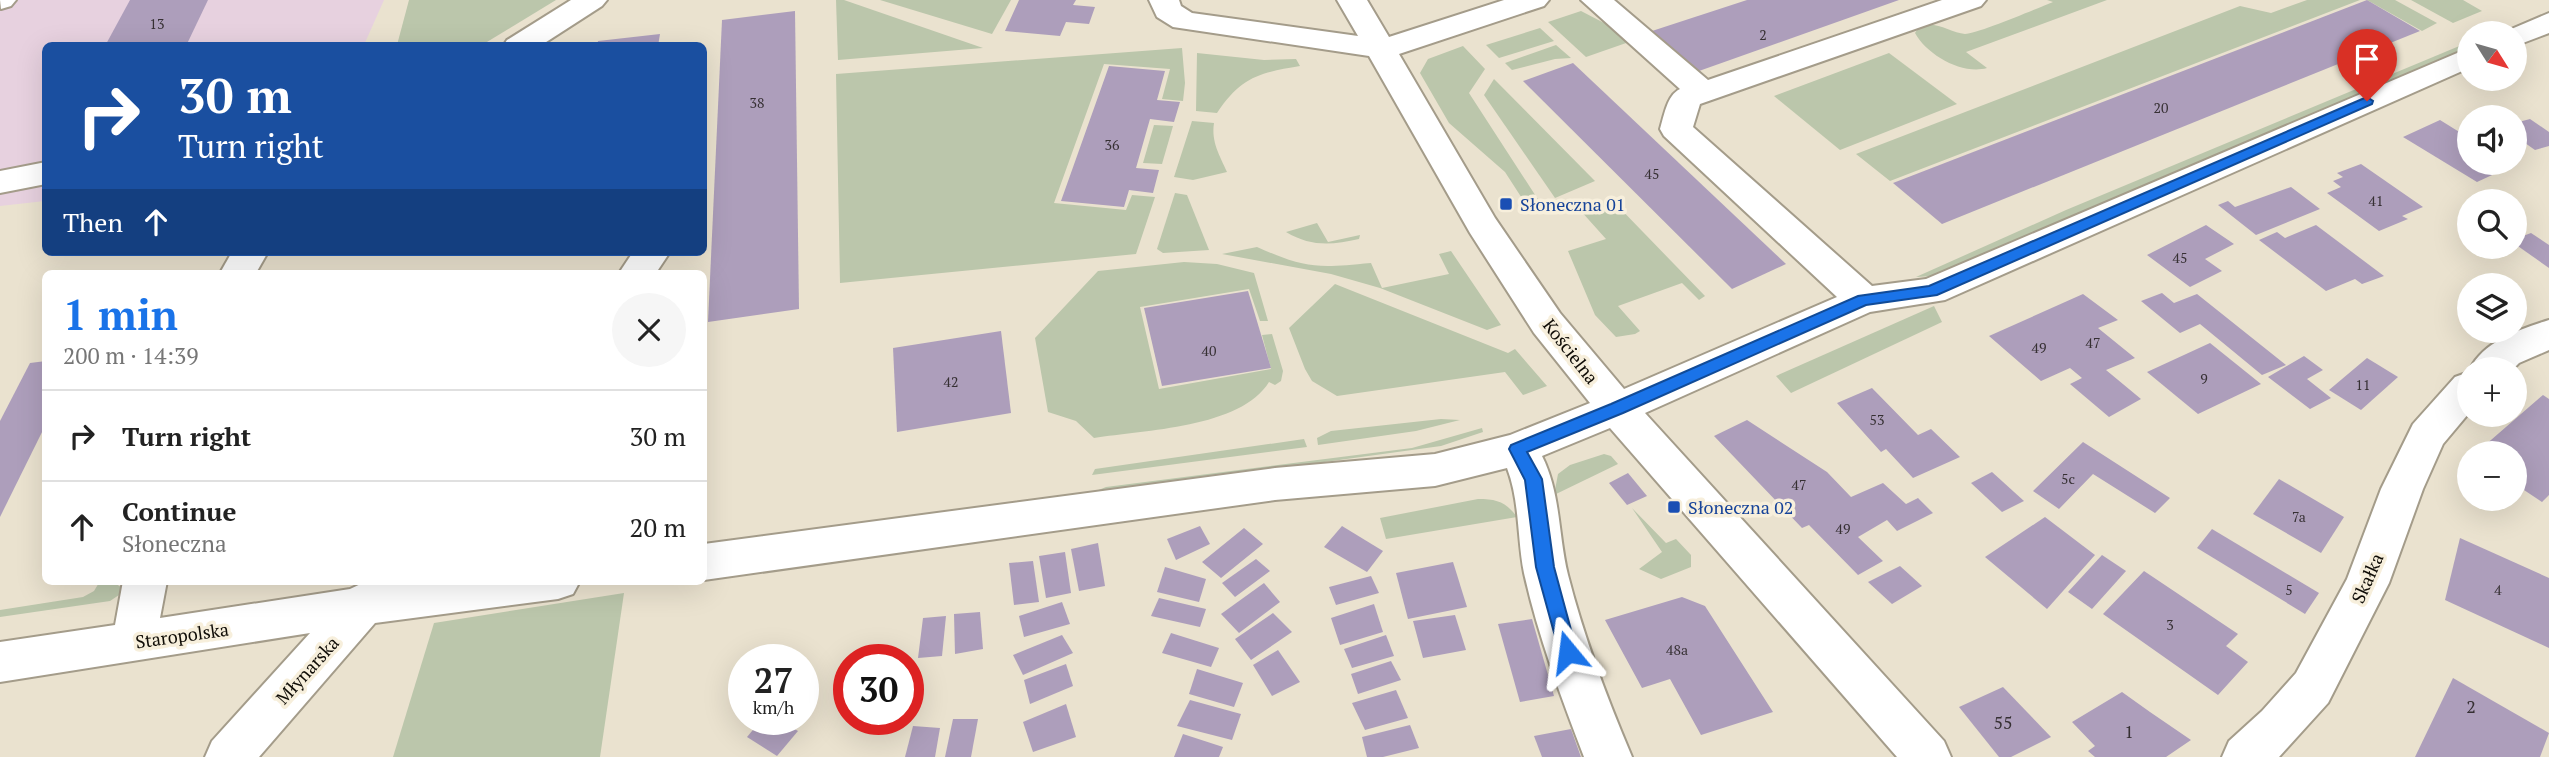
<!DOCTYPE html>
<html lang="en">
<head>
<meta charset="utf-8">
<style>
  body { margin:0; font-family:"PT Serif",serif; background:#f6f6f6; color:#222; height:100vh; display:flex; flex-direction:column; font-size:26px; white-space:nowrap }
  * { box-sizing:border-box; margin:0 }
  p { font-size:23px; color:#767676 }
  .icon { flex:none; width:38px; height:38px; fill:none; stroke:currentColor; stroke-width:2; stroke-linecap:round; stroke-linejoin:round }
  .map { position:relative; flex:1; overflow:hidden }
  .side { position:absolute; left:42px; top:270px; width:665px; height:315px; display:flex; flex-direction:column; background:#fff; border-radius:10px; box-shadow:0 7px 28px #0002 }
  .side>* { flex:none }
  .guide { position:absolute; left:42px; top:42px; width:665px; height:214px; border-radius:10px; box-shadow:0 7px 28px #0002; background:#1a4fa0; color:#fff; overflow:hidden }
  .needle { width:46px; rotate:127deg }
  .tools { position:absolute; left:2457px; top:21px; display:grid; gap:14px }
  .tools a { display:grid; place-items:center; width:70px; height:70px; border-radius:50%; background:#fff; box-shadow:0 7px 28px #0002; font-size:35px }
  .speed { position:absolute; left:728px; top:644px; display:flex; gap:14px; font-size:35px; font-weight:700; text-align:center }
  .speed>* { display:grid; place-content:center; width:91px; height:91px; border-radius:50%; background:#fff; box-shadow:0 7px 28px #0002; line-height:1 }
  .speed small { font-size:18px; font-weight:400 }
  .speed .limit { border:10px solid #d22; background:#fff; color:#111 }
  .pin { position:absolute; display:grid; place-items:center; width:60px; height:60px; color:#fff; margin:-72px -30px; border-radius:50% 50% 50% 0; rotate:-45deg; box-shadow:0 0 7px #0007 }
  .pin .icon { rotate:45deg }
  .me { position:absolute; width:77px; margin:-38px; rotate:344deg; stroke-linejoin:round; filter:drop-shadow(0 0 5px #0008) }
  .turn { display:flex; align-items:center; gap:24px; height:147px; padding:0 21px; font-size:32px }
  .turn .icon { width:91px; height:91px; stroke-width:2.5 }
  .turn b { display:block; font-size:49px; line-height:60px }
  .then { display:flex; align-items:center; height:66px; padding:0 21px; background:#0003; gap:14px; font-size:26px }
  .round { display:grid; place-items:center; flex:none; width:74px; height:74px; border-radius:37px; background:#f6f6f6 }
  .head { display:flex; align-items:center; justify-content:space-between; height:119px; padding:0 21px }
  h1 { font-size:42px; font-weight:800; line-height:52px; color:#1a73e8 }
  ul { padding:0; list-style:none }
  li { display:flex; align-items:center; gap:21px; height:91px; padding:0 21px; border-top:2px solid #e0e0e0 }
  li div { flex:1 }
  li b { display:block; font-size:26px }
  li em { font-style:normal }
  .map>svg:first-child { display:block }
</style>
</head>
<body>
<div class="map">
<svg width="2549" height="757" viewBox="0 0 2549 757">
  <rect width="100%" height="100%" fill="#eae2cf"/>
  <polygon fill="#e7d1df" points="0,0 384,0 364,45 46,46 45,201 0,206"/>
  <g fill="#bbc6ab">
    <polygon points="409,0 556,0 482,45 397,45"/>
    <polygon points="836,0 844,0 983,48 838,60"/>
    <polygon points="880,0 1011,0 992,34"/>
    <path d="M2047,0H2107L1966,52L1987,68C1962,75 1927,55 1915,33C1927,14 1949,33 1965,34C1977,34 2038,8 2053,2Z"/>
    <polygon points="2307,0 2360,0 1890,181 1856,154 2240,6 2271,13"/>
    <polygon points="2367,0 2395,0 2437,23 2422,31"/>
    <polygon points="2411,0 2463,0 2482,11 2453,23"/>
    <polygon points="1581,11 1608,25 1629,42 1586,57 1548,22"/>
    <polygon points="1540,28 1554,41 1499,58 1486,45"/>
    <polygon points="2469,42 2469,48 2016,244 1935,276 1916,277 2066,210"/>
    <polygon points="1556,45 1571,58 1555,59 1512,70 1505,63"/>
    <polygon points="1463,46 1485,69 1469,93 1539,201 1527,206 1505,172 1449,123 1420,73 1428,59"/>
    <polygon points="1182,48 1185,83 1183,101 1162,99 1170,69 1104,64 1054,203 1126,210 1132,195 1155,197 1136,254 840,283 836,74"/>
    <path d="M1197,53L1264,60L1296,59L1300,66C1258,73 1241,77 1217,113L1196,111Z"/>
    <polygon points="1889,53 1957,104 1840,150 1774,96"/>
    <polygon points="1494,79 1595,181 1555,198 1484,95"/>
    <path d="M1192,121L1214,123C1211,142 1220,156 1227,172L1193,180L1174,177Z"/>
    <polygon points="1154,125 1173,126 1162,164 1143,163"/>
    <polygon points="1175,193 1187,195 1209,250 1163,253 1157,249"/>
    <polygon points="1612,200 1705,296 1699,300 1682,283 1618,306 1640,331 1635,334 1616,337 1595,315 1568,251 1606,239 1580,210"/>
    <path d="M1317,223L1328,242L1360,235L1359,239C1332,245 1311,247 1286,232Z"/>
    <path d="M1257,247C1307,269 1317,268 1371,263L1382,288L1449,274L1439,254L1451,251L1501,325L1487,330L1380,288L1331,274L1222,254Z"/>
    <path d="M1184,262L1217,264L1254,273L1268,321H1260L1249,289L1140,307L1159,389L1271,369L1262,335L1272,334L1283,371L1281,381L1275,385L1269,382C1241,428 1144,430 1094,438L1076,421L1048,412L1035,338L1098,271Z"/>
    <polygon points="1335,284 1508,353 1515,349 1547,386 1523,395 1505,372 1337,396 1312,381 1305,369 1289,328"/>
    <polygon points="1934,306 1942,322 1791,393 1776,376"/>
    <polygon points="1441,419 1460,420 1416,431 1318,445 1317,438 1331,431"/>
    <polygon points="1482,428 1483,432 1441,446 1098,493 1096,491 1106,487 1412,448"/>
    <polygon points="1304,439 1307,447 1092,475 1095,469"/>
    <polygon points="1604,454 1611,456 1618,464 1554,495 1558,474 1570,465"/>
    <path d="M1478,499C1497,499 1506,502 1517,517L1386,539L1380,518Z"/>
    <polygon points="1632,508 1666,543 1676,539 1691,555 1691,567 1661,579 1639,569 1662,552"/>
    <polygon points="100,581 111,581 121,587 122,593 110,601 0,617 0,610 83,597 94,591"/>
    <polygon points="624,593 600,757 393,757 434,623"/>
  </g>
  <g fill="#ad9ebb">
    <polygon points="130,0 208,0 186,46 105,46"/>
    <polygon points="1019,0 1076,0 1073,5 1095,7 1089,24 1066,22 1060,36 1005,31"/>
    <polygon points="1747,0 1899,0 1699,71 1652,31"/>
    <polygon points="2367,0 2420,31 1942,224 1893,183"/>
    <polygon points="795,11 799,309 708,322 722,20"/>
    <polygon points="660,34 658,46 597,46 598,41"/>
    <polygon points="1573,63 1786,264 1732,289 1523,81"/>
    <polygon points="1109,66 1165,71 1157,100 1180,102 1174,122 1150,119 1136,168 1159,170 1153,193 1129,190 1124,207 1061,201"/>
    <polygon points="2530,119 2549,132 2549,146 2535,150 2515,136 2515,123"/>
    <polygon points="2440,120 2469,138 2469,163 2492,163 2503,170 2477,182 2403,137"/>
    <polygon points="2361,164 2423,207 2402,216 2408,219 2379,231 2327,193 2341,187 2333,181 2343,177 2337,173"/>
    <polygon points="2291,187 2320,209 2256,235 2218,205 2228,201 2235,207"/>
    <polygon points="2206,225 2234,244 2205,259 2222,271 2190,287 2147,255"/>
    <polygon points="2316,225 2384,276 2362,284 2355,279 2326,291 2259,240 2277,232 2285,238"/>
    <polygon points="2531,233 2549,245 2549,268 2515,244 2515,239"/>
    <polygon points="1248,291 1271,368 1162,386 1144,308"/>
    <polygon points="2162,293 2174,303 2197,294 2286,365 2262,375 2200,324 2180,333 2141,301"/>
    <polygon points="2083,294 2118,320 2098,328 2135,358 2106,370 2141,399 2109,417 2070,384 2082,378 2070,368 2041,381 1989,336"/>
    <polygon points="1001,331 1011,413 897,432 893,348"/>
    <polygon points="2210,343 2261,384 2198,414 2147,372"/>
    <polygon points="2304,356 2323,370 2307,379 2331,398 2310,409 2268,377"/>
    <polygon points="2367,358 2398,377 2361,410 2329,390"/>
    <polygon points="46,361 46,424 0,517 0,421 30,363"/>
    <polygon points="1872,388 1918,435 1931,429 1960,457 1913,478 1886,449 1881,452 1837,403"/>
    <polygon points="2543,395 2549,399 2549,495 2542,502 2515,484 2515,453 2476,453"/>
    <polygon points="1747,420 1827,472 1851,497 1883,483 1906,504 1918,498 1933,513 1897,531 1887,520 1858,537 1883,561 1858,575 1809,525 1802,528 1714,436"/>
    <polygon points="2083,442 2170,498 2155,513 2093,474 2059,509 2033,491"/>
    <polygon points="1992,472 2024,501 2002,512 1971,483"/>
    <polygon points="1628,473 1647,496 1627,505 1609,483"/>
    <polygon points="2279,479 2344,517 2321,553 2253,514"/>
    <polygon points="2045,517 2095,555 2047,609 1985,557"/>
    <polygon points="1200,526 1210,544 1176,560 1167,539"/>
    <polygon points="1342,526 1383,551 1367,572 1324,547"/>
    <polygon points="1244,528 1263,544 1221,578 1202,562"/>
    <polygon points="2212,529 2319,593 2305,614 2197,548"/>
    <polygon points="2460,538 2549,578 2549,648 2445,600"/>
    <polygon points="1098,543 1105,586 1079,591 1071,549"/>
    <polygon points="1065,552 1071,593 1046,598 1039,556"/>
    <polygon points="2102,555 2126,571 2092,609 2068,592"/>
    <polygon points="1256,559 1270,571 1235,597 1222,583"/>
    <polygon points="1033,561 1039,602 1014,605 1009,563"/>
    <polygon points="1453,562 1467,607 1408,619 1396,573"/>
    <polygon points="1900,566 1922,586 1892,604 1868,582"/>
    <polygon points="1165,567 1206,579 1199,602 1157,592"/>
    <polygon points="2144,571 2238,634 2226,646 2248,662 2218,695 2103,614"/>
    <polygon points="1371,576 1379,593 1336,605 1329,587"/>
    <polygon points="1264,583 1280,602 1239,633 1221,614"/>
    <polygon points="1682,597 1705,606 1773,712 1701,735 1670,679 1642,688 1605,620"/>
    <polygon points="1159,598 1206,609 1200,627 1151,616"/>
    <polygon points="1062,602 1070,624 1024,637 1019,616"/>
    <polygon points="1374,604 1383,632 1340,645 1331,618"/>
    <polygon points="980,612 983,649 955,654 954,614"/>
    <polygon points="1273,613 1292,632 1251,660 1235,639"/>
    <polygon points="1455,615 1466,650 1423,658 1413,621"/>
    <polygon points="946,616 942,656 918,658 923,618"/>
    <polygon points="1532,619 1554,696 1520,702 1498,624"/>
    <polygon points="1171,633 1219,648 1211,667 1162,653"/>
    <polygon points="1062,635 1073,653 1023,675 1013,655"/>
    <polygon points="1386,635 1394,656 1352,668 1344,649"/>
    <polygon points="1278,650 1300,682 1272,696 1253,665"/>
    <polygon points="1391,661 1401,680 1358,694 1351,674"/>
    <polygon points="1066,664 1073,686 1030,704 1024,680"/>
    <polygon points="1197,669 1243,683 1234,707 1189,694"/>
    <polygon points="2453,678 2549,733 2540,757 2415,757"/>
    <polygon points="2003,687 2051,737 2011,757 1999,757 1959,707"/>
    <polygon points="1396,690 1408,718 1365,730 1352,703"/>
    <polygon points="2122,692 2150,712 2191,740 2166,757 2095,757 2088,751 2095,746 2072,722"/>
    <polygon points="1190,700 1241,714 1232,740 1177,726"/>
    <polygon points="1066,704 1076,737 1033,752 1023,722"/>
    <polygon points="762,719 776,719 798,731 777,756 747,737"/>
    <polygon points="953,719 978,719 971,757 945,757"/>
    <polygon points="1410,725 1419,748 1383,757 1367,757 1362,737"/>
    <polygon points="913,726 940,728 935,757 905,757"/>
    <polygon points="1571,729 1581,757 1542,757 1534,736"/>
    <polygon points="1183,734 1223,747 1219,757 1174,757"/>
  </g>
  <g fill="none" stroke-linecap="round" stroke-linejoin="round">
    <g stroke="#a49c8a" stroke-width="4">
      <g id="minor">
        <polygon points="0,0 16,0 11,6 1,9"/>
        <polygon points="571,0 607,0 602,6 540,46 503,46 507,40"/>
        <path d="M1149,0H1179L1181,6L1192,13L1358,36L1337,0H1367L1389,37L1504,0H1549L1544,6L1399,54L1495,218L1560,313L1624,389L1837,297L1664,136L1660,129C1664,116 1667,95 1680,89L1581,0H1614L1708,80L1942,0H1986L1981,6L1700,104L1693,127L1872,286L1926,279L2469,48V68L1945,300L1870,312L1645,413L1944,741L1951,757H1897L1610,428L1542,456C1561,494 1558,535 1568,575C1584,638 1607,698 1632,757H1584C1561,697 1538,636 1524,573C1517,538 1520,502 1507,468L1435,486L1275,500L704,580V544L1275,468L1435,454L1510,435L1590,403L1534,333L1470,233L1369,56L1173,27L1157,17Z"/>
        <polygon points="2549,13 2549,33 2515,46 2515,33 2502,33"/>
        <polygon points="46,162 46,184 0,193 0,171"/>
        <polygon points="232,252 268,252 256,273 220,273"/>
        <polygon points="633,252 670,252 656,273 619,273"/>
        <path d="M2549,320V350L2519,363L2513,369H2470C2484,341 2520,329 2549,320Z"/>
        <polygon points="2469,372 2469,413 2443,444 2423,489 2389,583 2328,703 2279,757 2222,757 2229,741 2262,711 2296,673 2347,579 2381,489 2413,424 2455,377"/>
        <polygon points="123,581 167,581 160,618 350,589 367,581 382,585 412,581 580,581 573,594 558,599 375,623 259,757 205,757 212,741 310,633 0,682 0,642 115,625"/>
      </g>
    </g>
    <use href="#minor" fill="#fff" fill-rule="evenodd"/>
  </g>
  <polygon fill="#1a73e8" stroke="#114b97" stroke-width="2" points="2367,97 2373,101 2372,104 1937,295 1866,305 1623,413 1527,452 1542,479 1554,567 1577,652 1574,658 1568,660 1561,658 1536,567 1525,480 1509,449 1511,445 1611,404 1858,296 1929,286"/>
  <g fill="#1a4fb4" stroke="#f7efdc" stroke-width="2.5">
    <rect x="1499" y="197" width="14" height="14" rx="3.5"/>
    <rect x="1667" y="500" width="14" height="14" rx="3.5"/>
  </g>
  <g text-anchor="middle" dominant-baseline="central" stroke-width="7" stroke-linejoin="round" paint-order="stroke">
    <g font-size="14" fill="#363033">
      <text x="157" y="23">13</text>
      <text x="1763" y="34">2</text>
      <text x="757" y="102">38</text>
      <text x="2161" y="107">20</text>
      <text x="1112" y="144">36</text>
      <text x="1652" y="173">45</text>
      <text x="2376" y="200">41</text>
      <text x="2180" y="257">45</text>
      <text x="2093" y="342">47</text>
      <text x="2039" y="347">49</text>
      <text x="1209" y="350">40</text>
      <text x="2204" y="378">9</text>
      <text x="951" y="381">42</text>
      <text x="2363" y="384">11</text>
      <text x="1877" y="419">53</text>
      <text x="2068" y="478">5c</text>
      <text x="1799" y="484">47</text>
      <text x="2299" y="516">7a</text>
      <text x="1843" y="528">49</text>
      <text x="2289" y="589">5</text>
      <text x="2498" y="589">4</text>
      <text x="2170" y="624">3</text>
      <text x="1677" y="649">48a</text>
    </g>
    <g font-size="18" fill="#164399" stroke="#f7efdc" text-anchor="start">
      <text x="1520" y="204">Słoneczna 01</text>
      <text x="1688" y="507">Słoneczna 02</text>
    </g>
    <g font-size="18" fill="#0f0c06" stroke="#f7efdc">
      <text transform="translate(1571 351) rotate(52)">Kościelna</text>
      <text transform="translate(2367 578) rotate(-66)">Skałka</text>
      <text transform="translate(182 635) rotate(-8)">Staropolska</text>
      <text transform="translate(307 670) rotate(-48)">Młynarska</text>
    </g>
    <g font-size="18" fill="#363033">
      <text x="2471" y="706">2</text>
      <text x="2003" y="722">55</text>
      <text x="2129" y="731">1</text>
    </g>
  </g>
</svg>
<div class="tools">
<a><svg class="needle" viewBox="-14 -14 28 28"><path d="M0-13l5 13h-10z" fill="#e53935"/><path d="M0 13l5-13h-10z" fill="#767676"/></svg></a>
<a><svg class="icon" aria-label="sound" viewBox="0 0 24 24"><path d="M4 9h4l5-4v14l-5-4H4zM17 9q2 3 0 6"/></svg></a>
<a><svg class="icon" aria-label="search" viewBox="0 0 24 24"><circle cx="10" cy="10" r="6"/><path d="M15 15l6 6"/></svg></a>
<a><svg class="icon" aria-label="layers" viewBox="0 0 24 24"><path d="M12 4l9 5-9 5-9-5zM3 14l9 5 9-5"/></svg></a>
<a>+</a>
<a>−</a>
</div>
<div class="speed"><div>27<small>km/h</small></div><div class="limit">30</div></div>
<div class="pin" style="left:2367px;top:101px;background:#d93025"><svg class="icon" aria-label="arrive" viewBox="0 0 24 24"><path d="M6 21V4h12l-3 4 3 4H6"/></svg></div>
<svg class="me" style="left:1568px;top:652px" viewBox="-20 -20 40 40"><path d="M0-17L14 15 0 8-14 15z" fill="#1a73e8" stroke="#fff" stroke-width="4"/></svg>
<div class="guide">
<div class="turn"><svg class="icon" aria-label="right" viewBox="0 0 24 24"><path d="M7 20v-9h11M14 6l5 5-5 5"/></svg><div><b>30 m</b>Turn right</div></div>
<div class="then">Then<svg class="icon" aria-label="ahead" viewBox="0 0 24 24"><path d="M12 20V5M6 11l6-6 6 6"/></svg></div>
</div>
<section class="side">
<div class="head"><div><h1>1 min</h1><p>200 m · 14:39</p></div><a class="round"><svg class="icon" aria-label="close" viewBox="0 0 24 24"><path d="M6 6l12 12M18 6L6 18"/></svg></a></div>
<ul>
<li><svg class="icon" aria-label="right" viewBox="0 0 24 24"><path d="M7 20v-9h11M14 6l5 5-5 5"/></svg><div><b>Turn right</b></div><em>30 m</em></li>
<li><svg class="icon" aria-label="ahead" viewBox="0 0 24 24"><path d="M12 20V5M6 11l6-6 6 6"/></svg><div><b>Continue</b><p>Słoneczna</p></div><em>20 m</em></li>
</ul>
</section>
</div>
</body>
</html>
